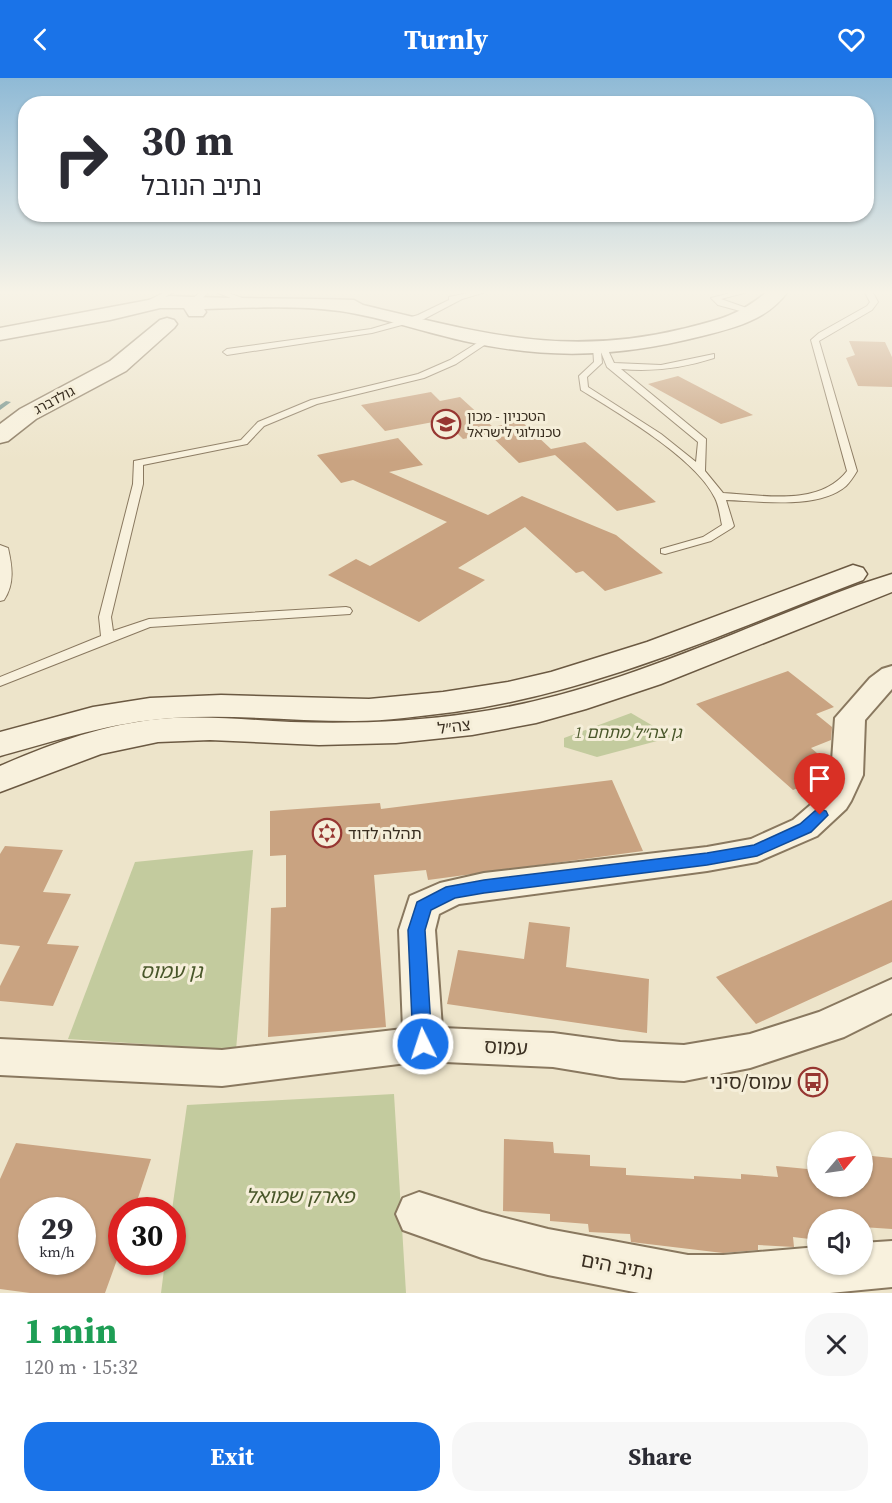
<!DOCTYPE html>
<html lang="en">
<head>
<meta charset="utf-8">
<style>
  body { margin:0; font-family:"Source Serif 4","Noto Sans Hebrew",serif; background:#f7f7f7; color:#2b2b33; height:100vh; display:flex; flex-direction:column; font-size:22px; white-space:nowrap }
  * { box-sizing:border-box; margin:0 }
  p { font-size:20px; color:#7c7c81 }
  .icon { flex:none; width:33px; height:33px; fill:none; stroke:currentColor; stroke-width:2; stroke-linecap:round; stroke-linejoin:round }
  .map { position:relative; height:1215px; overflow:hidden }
  .drawer { display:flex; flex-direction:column; background:#fff; flex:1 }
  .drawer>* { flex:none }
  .banner { position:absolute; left:18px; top:18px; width:856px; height:126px; border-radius:24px; box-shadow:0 2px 4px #0004; background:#fff; color:#2b2b33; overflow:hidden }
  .needle { width:39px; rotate:61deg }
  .controls { position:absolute; left:807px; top:1053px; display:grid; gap:12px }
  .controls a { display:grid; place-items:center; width:66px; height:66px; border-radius:50%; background:#fff; box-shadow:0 2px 4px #0004; font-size:30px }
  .speed { position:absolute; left:18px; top:1119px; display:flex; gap:12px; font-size:30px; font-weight:700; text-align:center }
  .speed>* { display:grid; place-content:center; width:78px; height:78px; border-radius:50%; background:#fff; box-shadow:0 2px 4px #0004; line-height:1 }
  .speed small { font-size:15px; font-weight:400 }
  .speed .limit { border:9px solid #d22; background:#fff; color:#111 }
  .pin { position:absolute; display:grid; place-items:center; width:51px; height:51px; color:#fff; margin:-62px -26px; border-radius:50% 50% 50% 0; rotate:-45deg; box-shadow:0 0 6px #0007 }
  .pin .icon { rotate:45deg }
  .me { position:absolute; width:66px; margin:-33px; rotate:356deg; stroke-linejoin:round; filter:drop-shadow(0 0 4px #0008) }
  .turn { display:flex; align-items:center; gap:21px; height:126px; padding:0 24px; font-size:27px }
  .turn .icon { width:78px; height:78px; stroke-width:2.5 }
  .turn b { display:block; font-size:42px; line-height:51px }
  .round { display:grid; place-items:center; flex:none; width:63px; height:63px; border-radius:24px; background:#f7f7f7 }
  .summary { display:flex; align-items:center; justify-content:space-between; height:102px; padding:0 24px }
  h1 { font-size:36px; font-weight:700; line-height:45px; color:#1e9e55 }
  .primary-button { display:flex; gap:12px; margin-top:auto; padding:12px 24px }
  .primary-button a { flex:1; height:69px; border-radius:24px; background:#1a73e8; color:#fff; font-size:24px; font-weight:700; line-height:69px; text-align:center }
  .primary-button a+a { background:#f7f7f7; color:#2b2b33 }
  header { display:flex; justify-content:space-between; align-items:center; height:78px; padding:0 24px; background:#1a73e8; color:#fff; font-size:27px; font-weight:700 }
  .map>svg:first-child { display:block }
</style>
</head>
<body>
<header><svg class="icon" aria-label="back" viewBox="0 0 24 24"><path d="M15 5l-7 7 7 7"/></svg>Turnly<svg class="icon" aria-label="heart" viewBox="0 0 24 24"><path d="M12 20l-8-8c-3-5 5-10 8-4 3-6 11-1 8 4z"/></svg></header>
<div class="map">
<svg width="892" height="1215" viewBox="0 0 892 1215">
  <rect width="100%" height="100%" fill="#ede4ca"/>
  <g fill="#c3cb9e">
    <polygon points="631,635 672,659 597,679 564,669 564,660"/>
    <polygon points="253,772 236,972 68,961 135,784"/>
    <polygon points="394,1016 406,1215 161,1215 165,1184 172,1184 172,1132 187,1027"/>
  </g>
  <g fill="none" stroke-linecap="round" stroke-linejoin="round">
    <polygon fill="#71908a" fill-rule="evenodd" points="6,323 11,324 0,332 0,327"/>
  </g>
  <g fill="#c9a381" fill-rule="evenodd">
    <polygon points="849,263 885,264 892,279 892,309 858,308 846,280 855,277"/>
    <polygon points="678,298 753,337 721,346 648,306"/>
    <polygon points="431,314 440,323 460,319 493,349 521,343 551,371 585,364 656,424 617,433 555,377 519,385 489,356 463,361 444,342 385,353 361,327"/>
    <polygon points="398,360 423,387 389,394 488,437 522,418 616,457 663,495 605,513 583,493 576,495 525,449 458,490 485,502 419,544 328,497 356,481 370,488 447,444 353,402 341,405 317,377"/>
    <polygon points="788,593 834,629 816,636 832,649 831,662 811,670 830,686 828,697 793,712 696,626"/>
    <polygon points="612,702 643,773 428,802 426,792 374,797 386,949 268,959 271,830 286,829 286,777 270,778 270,733 380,725 381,731"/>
    <polygon points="5,768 63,772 43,814 71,816 47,866 79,868 53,928 0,923 0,908 20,868 0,866 0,776"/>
    <polygon points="892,822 892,884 756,946 716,899"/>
    <polygon points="529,844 570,849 566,889 649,901 647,955 447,926 458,872 524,881"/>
    <polygon points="504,1061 553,1064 554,1075 590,1077 590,1088 626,1090 626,1097 694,1101 694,1098 741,1101 741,1096 778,1099 776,1088 818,1092 818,1108 862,1108 862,1077 892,1080 892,1151 862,1149 862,1142 818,1142 818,1162 793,1159 794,1169 758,1167 758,1172 723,1175 631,1164 630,1156 589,1154 588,1146 550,1143 550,1136 503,1133"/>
    <path d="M16,1065L151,1081L134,1132H122V1168L105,1215H30L0,1211V1101ZM32,1132H82V1184H32Z"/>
  </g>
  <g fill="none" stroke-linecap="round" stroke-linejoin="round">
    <g stroke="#89785f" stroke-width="2">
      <g id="service">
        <polygon points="167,213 176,213 152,226 145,224"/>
        <polygon points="202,213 210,213 194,228 188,228 188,224"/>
        <polygon points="213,213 223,213 253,224 246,226"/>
        <polygon points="477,213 489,213 462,221 424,241 372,255 227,277 223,274 227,271 371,251 418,237 449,222 449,219"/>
        <polygon points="738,213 751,213 721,221 755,233 755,237 718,227 711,220"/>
        <path d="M864,213H872L878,224L872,232L819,263L857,393C854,398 850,404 846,408C818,432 760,423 726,422L734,448L732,450L711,463L665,476L661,475V471L703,459L722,447C720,438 719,428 715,420C696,380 618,335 581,312L579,298L594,284L593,268H606L614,285L661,287L714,276V280C683,290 653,294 621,291L706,361L705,393L723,415C763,417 819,429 847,393L811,262L819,255L867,228L870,224ZM601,274L607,289L698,364L696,384L661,356L588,309L587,299L602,285Z"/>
        <polygon points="485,260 492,262 456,286 424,300 317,326 264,348 247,366 143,387 143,406 111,539 113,553 149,541 346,529 350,530 352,533 350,536 150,549 0,608 0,599 101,558 99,539 133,406 134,383 241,362 258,344 311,322 418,296 450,282"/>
        <path d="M0,467L8,470C12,488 15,505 4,522L0,523Z"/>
      </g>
    </g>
    <g stroke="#89785f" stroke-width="4">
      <g id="minor">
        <polygon points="892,588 892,611 865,642 863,697 851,723 846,731 817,758 757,784 707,793 459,826 439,836 435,852 442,950 553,955 620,964 684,967 750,956 819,934 892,901 892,935 844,959 750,990 684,1003 620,1000 553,989 423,983 222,1008 0,997 0,961 222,972 403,951 399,852 410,818 440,805 484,795 707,769 751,761 793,742 822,717 831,697 835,640 870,600 882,591"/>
        <polygon points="419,1114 482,1134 548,1151 688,1177 723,1177 818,1169 818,1186 862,1186 862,1165 892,1163 892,1209 830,1215 639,1215 548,1197 482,1180 403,1152 396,1136 403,1120"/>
      </g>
    </g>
    <g stroke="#89785f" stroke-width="3">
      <g id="tertiary">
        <path d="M768,213H788C768,242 734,250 702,258C619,279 548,282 464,263C423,254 382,239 340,233C296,227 248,230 204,231L206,234L203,238H189L184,230H160L110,242L0,262V250L170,218C231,221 293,220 354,222L363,227C477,254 563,280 682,251C719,242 738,238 768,213Z"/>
        <polygon points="167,240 174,242 177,246 174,250 126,293 36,341 8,363 0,365 0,346 20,331 110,283 160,242"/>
      </g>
    </g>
    <g stroke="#6b5942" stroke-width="3">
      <g id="secondary">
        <path d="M853,487L863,490L867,496L863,502C729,553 597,614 454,634C421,638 387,643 354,643C294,643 233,636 172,640C112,644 58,662 0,678V654L93,629L150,620L221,617L369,621L443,614L508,604L551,594L647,564Z"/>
        <path d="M892,496V514L661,606L586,631L536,645L472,657L396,665L319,667L210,662L158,664L101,676L0,714V688C50,666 105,646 160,641C204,637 248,642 291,644C352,646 412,644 472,635C607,616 731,554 858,507Z"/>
      </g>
    </g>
    <use href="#service" fill="#f8f1dd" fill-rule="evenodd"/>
    <use href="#minor" fill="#f8f1dd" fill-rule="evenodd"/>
    <use href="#tertiary" fill="#f8f1dd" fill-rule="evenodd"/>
    <use href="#secondary" fill="#f8f1dd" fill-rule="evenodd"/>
  </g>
  <linearGradient id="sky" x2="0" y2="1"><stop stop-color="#8fbad6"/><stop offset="0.56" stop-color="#f7f3e7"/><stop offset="1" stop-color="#f7f3e7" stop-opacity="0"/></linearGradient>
  <rect width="892" height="383" fill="url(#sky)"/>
  <polygon fill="#1a73e8" stroke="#114b97" stroke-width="1.5" points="820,731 826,733 828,737 811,754 757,778 707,787 484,815 455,820 431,832 425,852 432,966 429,972 423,974 416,972 413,966 408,852 417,824 446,809 484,802 707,775 754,767 800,746 815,733"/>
  <defs>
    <g id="university-ring" transform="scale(1.5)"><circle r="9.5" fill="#f5eed9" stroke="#963631" stroke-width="1.5"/><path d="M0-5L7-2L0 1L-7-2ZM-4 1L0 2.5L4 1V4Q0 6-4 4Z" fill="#963631"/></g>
    <g id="synagogue-ring" transform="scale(1.5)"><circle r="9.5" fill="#f5eed9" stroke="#963631" stroke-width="1.5"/><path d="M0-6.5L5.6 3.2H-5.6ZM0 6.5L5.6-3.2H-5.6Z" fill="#963631"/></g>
    <g id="bus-ring" transform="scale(1.5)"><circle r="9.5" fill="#f5eed9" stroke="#963631" stroke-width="1.5"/><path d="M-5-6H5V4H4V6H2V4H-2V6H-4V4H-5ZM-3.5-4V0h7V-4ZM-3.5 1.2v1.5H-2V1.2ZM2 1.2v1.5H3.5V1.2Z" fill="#963631"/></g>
  </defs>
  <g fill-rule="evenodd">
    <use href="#university-ring" x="446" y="346"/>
    <use href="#synagogue-ring" x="327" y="755"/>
    <use href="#bus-ring" x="813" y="1004"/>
  </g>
  <g text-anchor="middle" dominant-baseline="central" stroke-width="6" stroke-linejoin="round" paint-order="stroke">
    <g font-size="14" fill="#3a2f21" stroke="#f5eed9">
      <text transform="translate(54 322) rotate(-28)">גולדברג</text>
    </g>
    <g font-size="14" fill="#3a2f21" stroke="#f5eed9" text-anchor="start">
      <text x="467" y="338">הטכניון - מכון<tspan x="467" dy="16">טכנולוגי לישראל</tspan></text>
    </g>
    <g font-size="16" fill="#3a2f21" stroke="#f5eed9">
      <text transform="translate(454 648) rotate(-7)">צה״ל</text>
    </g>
    <g font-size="16" font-style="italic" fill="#485629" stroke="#f5eed9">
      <text x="628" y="654">גן צה״ל מתחם 1</text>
    </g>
    <g font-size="16" fill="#3a2f21" stroke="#f5eed9" text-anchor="start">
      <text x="348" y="755">תהלה לדוד</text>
    </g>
    <g font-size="20" font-style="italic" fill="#485629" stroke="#f5eed9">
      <text x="171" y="893">גן עמוס</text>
      <text x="300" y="1118">פארק שמואל</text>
    </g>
    <g font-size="20" fill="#3a2f21" stroke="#f5eed9">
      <text transform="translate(506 969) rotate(3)">עמוס</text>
      <text transform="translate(617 1188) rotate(11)">נתיב הים</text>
    </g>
    <g font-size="20" fill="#3a2f21" stroke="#f5eed9" text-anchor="end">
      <text x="792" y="1004">עמוס/סיני</text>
    </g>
  </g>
</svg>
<div class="controls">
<a><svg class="needle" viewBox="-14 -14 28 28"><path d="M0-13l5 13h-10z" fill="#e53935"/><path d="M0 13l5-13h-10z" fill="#7c7c81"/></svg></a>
<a><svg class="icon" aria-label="sound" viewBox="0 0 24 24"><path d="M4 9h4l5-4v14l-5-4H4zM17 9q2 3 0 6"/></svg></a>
</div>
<div class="speed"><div>29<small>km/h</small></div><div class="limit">30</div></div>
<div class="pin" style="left:820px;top:737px;background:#d93025"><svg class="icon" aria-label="arrive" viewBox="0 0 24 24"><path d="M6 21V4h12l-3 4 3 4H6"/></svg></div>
<svg class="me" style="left:423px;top:966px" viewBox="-20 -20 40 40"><circle r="17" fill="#1a73e8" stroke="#fff" stroke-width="3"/><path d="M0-11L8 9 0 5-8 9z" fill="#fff"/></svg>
<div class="banner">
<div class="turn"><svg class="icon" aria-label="right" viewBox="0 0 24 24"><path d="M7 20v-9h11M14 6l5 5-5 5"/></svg><div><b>30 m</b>נתיב הנובל</div></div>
</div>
</div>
<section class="drawer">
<div class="summary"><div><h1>1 min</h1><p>120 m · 15:32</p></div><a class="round"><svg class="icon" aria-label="close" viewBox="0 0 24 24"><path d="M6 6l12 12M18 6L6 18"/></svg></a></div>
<div class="primary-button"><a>Exit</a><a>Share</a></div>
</section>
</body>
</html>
